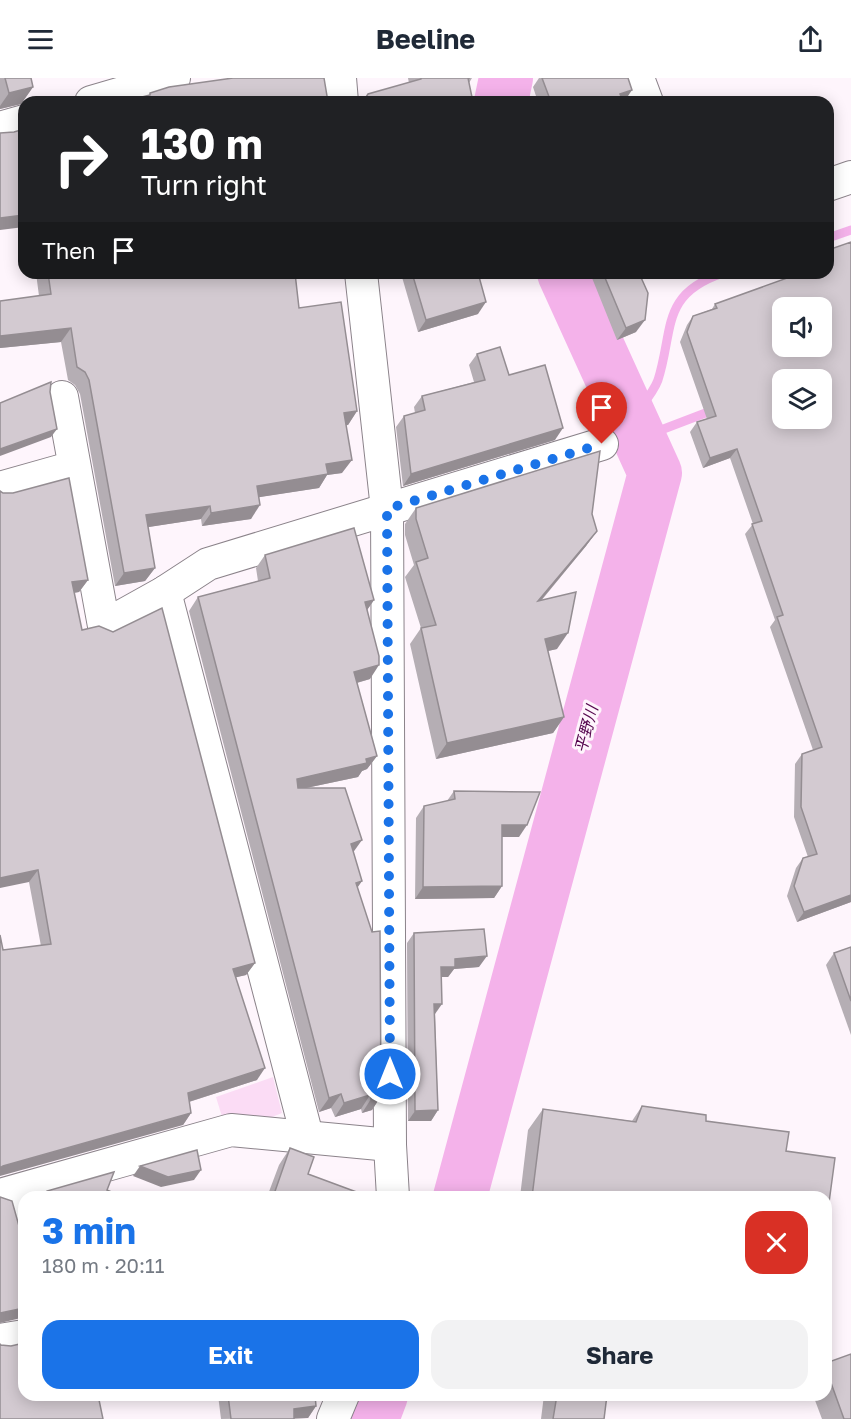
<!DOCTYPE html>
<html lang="en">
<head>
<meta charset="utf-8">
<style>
  body { margin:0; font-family:"Golos Text","Noto Sans JP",sans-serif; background:#f2f2f3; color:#1f2937; height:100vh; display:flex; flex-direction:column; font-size:22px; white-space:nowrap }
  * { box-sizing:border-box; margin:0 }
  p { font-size:20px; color:#747a83 }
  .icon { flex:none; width:33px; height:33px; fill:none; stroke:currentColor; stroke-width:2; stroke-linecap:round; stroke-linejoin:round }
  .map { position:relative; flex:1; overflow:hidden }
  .drawer { position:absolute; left:18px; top:1113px; width:814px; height:210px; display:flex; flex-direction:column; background:#fff; border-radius:18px; box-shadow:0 3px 15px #0003 }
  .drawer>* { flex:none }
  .hud { position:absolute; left:18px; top:18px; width:816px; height:183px; border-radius:18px; box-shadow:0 3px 15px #0003; background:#202124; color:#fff; overflow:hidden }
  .controls { position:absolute; left:772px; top:219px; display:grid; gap:12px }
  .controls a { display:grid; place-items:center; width:60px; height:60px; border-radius:12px; background:#fff; box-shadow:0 3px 15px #0003; font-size:30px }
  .pin { position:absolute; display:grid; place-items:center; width:51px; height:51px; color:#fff; margin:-62px -26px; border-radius:50% 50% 50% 0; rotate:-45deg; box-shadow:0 0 6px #0007 }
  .pin .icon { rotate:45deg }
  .me { position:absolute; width:66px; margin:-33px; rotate:0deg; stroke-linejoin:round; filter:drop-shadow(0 0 4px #0008) }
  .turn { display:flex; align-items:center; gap:21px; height:126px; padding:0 24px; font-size:27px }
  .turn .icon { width:78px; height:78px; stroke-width:2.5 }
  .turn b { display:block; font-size:42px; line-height:51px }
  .then { display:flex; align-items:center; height:57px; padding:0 24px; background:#0003; gap:12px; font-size:22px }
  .round { display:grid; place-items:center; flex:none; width:63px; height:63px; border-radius:18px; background:#f2f2f3 }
  .headline { display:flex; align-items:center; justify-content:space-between; height:102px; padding:0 24px }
  h1 { font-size:36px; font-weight:700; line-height:45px; color:#1a73e8 }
  .primary-button { display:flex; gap:12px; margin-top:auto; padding:12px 24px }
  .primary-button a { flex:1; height:69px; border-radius:18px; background:#1a73e8; color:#fff; font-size:24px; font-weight:700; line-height:69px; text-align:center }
  .primary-button a+a { background:#f2f2f3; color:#1f2937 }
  header { display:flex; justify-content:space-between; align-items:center; height:78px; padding:0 24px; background:#fff; font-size:27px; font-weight:700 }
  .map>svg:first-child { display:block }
</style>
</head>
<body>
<header><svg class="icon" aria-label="menu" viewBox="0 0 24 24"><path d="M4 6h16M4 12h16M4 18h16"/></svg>Beeline<svg class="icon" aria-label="share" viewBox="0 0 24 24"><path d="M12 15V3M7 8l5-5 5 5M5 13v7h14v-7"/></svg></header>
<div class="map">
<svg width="851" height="1341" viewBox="0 0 851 1341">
  <rect width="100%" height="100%" fill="#fef5fc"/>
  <polygon fill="#fbdcf5" points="273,999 282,1035 267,1041 223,1042 216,1019"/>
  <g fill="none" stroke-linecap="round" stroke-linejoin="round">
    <g stroke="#f4b2ea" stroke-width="9">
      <polyline points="828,160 851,152"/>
      <path d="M632,341C640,329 653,316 658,302C674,252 660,216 723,195"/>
      <polyline points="640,360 716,331"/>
    </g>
    <g stroke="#f4b2ea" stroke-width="54">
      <polyline points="501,24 506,0"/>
      <polyline points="460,1119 655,395 564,195"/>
      <polyline points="372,1341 381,1317"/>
    </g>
    <g stroke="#8b838a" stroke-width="34">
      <g id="minor">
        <polyline points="340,0 342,24"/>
        <polyline points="638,0 647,24"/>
        <polyline points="91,24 174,0"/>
        <polyline points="0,50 24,43"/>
        <polyline points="828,107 851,99"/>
        <polyline points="361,195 387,431 390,1067 393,1119"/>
        <polyline points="62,319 104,548 165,514 208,486 602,366"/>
        <polyline points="0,410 74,389"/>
        <polyline points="165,514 307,1058"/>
        <polyline points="18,1113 24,1148"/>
        <polyline points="0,1117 231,1052 390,1067"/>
        <polyline points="0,1262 24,1258"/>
        <polyline points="333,1341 343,1317"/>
      </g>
    </g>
    <use href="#minor" stroke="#fff" stroke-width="32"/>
  </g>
  <g fill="#b5aeb4">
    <polygon points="0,0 31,0 33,9 21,26 0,31"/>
    <polygon points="408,0 472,0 469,5 409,5"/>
    <polygon points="539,0 628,0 623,24 538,24 533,9"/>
    <polygon points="36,195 295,195 299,230 357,333 348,347 346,347 342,395 327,397 319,410 259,419 251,441 202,448 201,441 148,449 155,490 145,503 115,508 80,316 75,307 68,302 61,264 0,270 0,223 39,218"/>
    <polygon points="405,195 478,195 478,236 418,254 402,199"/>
    <polygon points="590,195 646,195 642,201 636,254 617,262"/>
    <polygon points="801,195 851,824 797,844 787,818 796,790 803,780 808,779 794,739 795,686 802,676 813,672 770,549 775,542 745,456 753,446 730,380 703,390 690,354 697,344 707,341 680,264 687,247 693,238 712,231 715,226"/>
    <polygon points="477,276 509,297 555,362 403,408 396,349 404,338 415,335 414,329 422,318 474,304 469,287"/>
    <polygon points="0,413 88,502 79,514 74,515 82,552 255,885 246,897 236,899 257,1002 189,1024 191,1035 183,1047 3,872 41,868 29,804"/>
    <polygon points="416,430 592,436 597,453 586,468 541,523 557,571 548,573 564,639 553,655 436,681 410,566 421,550 405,499 414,487 405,457 405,446"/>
    <polygon points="265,477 374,522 367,532 370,601 357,605 377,678 367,691 362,693 358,699 306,710 353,774 362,803 357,809 381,1018 372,1032 362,1035 361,1031 335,1039 331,1030 319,1034 189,533 198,519 258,503 256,490"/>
    <polygon points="454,713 519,759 502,759 502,808 494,820 415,821 416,740 424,728 447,723"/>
    <polygon points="414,855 479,889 454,891 448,899 441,899 435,936 438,1032 431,1043 408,1043 407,865"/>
    <polygon points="851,869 851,957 826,887 834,875"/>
    <polygon points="642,1028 706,1043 786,1073 826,1119 520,1119 528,1052 543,1031 632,1043"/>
    <polygon points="290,1070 308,1096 370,1119 267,1119 279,1087"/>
    <polygon points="107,1112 117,1119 42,1119 47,1113"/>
    <polygon points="826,1285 851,1341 822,1341 813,1317 826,1317"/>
    <polygon points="218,1317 315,1317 316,1328 308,1340 221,1341"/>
    <polygon points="544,1317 607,1317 604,1341 541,1341"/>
  </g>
  <g fill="#948d92">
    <polygon points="33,9 21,26 0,31 0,28 9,15"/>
    <polygon points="632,12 624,24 622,24 620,16"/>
    <polygon points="24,137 24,149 0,152 0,140"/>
    <polygon points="638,195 646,195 642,201"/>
    <polygon points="486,224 478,236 418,254 426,242"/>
    <polygon points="645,242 636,254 617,262 626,250"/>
    <polygon points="71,250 61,264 0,270 0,258"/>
    <polygon points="357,333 348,347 335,349 344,335"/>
    <polygon points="563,350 555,362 403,408 411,396"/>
    <polygon points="57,351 51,359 0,378 0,371"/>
    <polygon points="737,371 730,380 703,390 710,380"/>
    <polygon points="352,382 342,395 327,397 319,410 247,421 257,408 326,386"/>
    <polygon points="260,427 251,441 202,448 211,435"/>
    <polygon points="210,428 201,441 136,451 146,437"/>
    <polygon points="597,453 586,468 527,539 538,523"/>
    <polygon points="155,490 145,503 115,508 124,495"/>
    <polygon points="88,502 79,514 64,516 72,504"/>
    <polygon points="374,522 365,535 365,524"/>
    <polygon points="568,555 557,571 534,576 545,561"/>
    <polygon points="379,587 370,601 345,608 354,594"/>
    <polygon points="564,639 553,655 436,681 447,665"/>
    <polygon points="377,678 367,691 362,693 358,699 287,714 297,701"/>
    <polygon points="502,747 527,747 519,759 494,759"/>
    <polygon points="362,762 352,776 351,766"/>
    <polygon points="38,792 29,804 0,810 0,800"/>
    <polygon points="362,803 353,816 356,805"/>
    <polygon points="502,808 494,820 415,821 423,809"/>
    <polygon points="851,817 851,824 797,844 804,834"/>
    <polygon points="487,878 479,889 454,891 448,899 433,899 441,889 455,881"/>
    <polygon points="255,885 246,897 225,902 233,891"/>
    <polygon points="434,926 442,926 435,936 427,937"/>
    <polygon points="265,990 257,1002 179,1027 188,1015"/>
    <polygon points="341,1016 331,1030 319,1034 329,1020"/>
    <polygon points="370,1017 361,1031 335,1039 344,1025"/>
    <polygon points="381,1018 372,1032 362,1035 371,1021"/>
    <polygon points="438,1032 431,1043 408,1043 415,1033"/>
    <polygon points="191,1035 183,1047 0,1098 0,1090 3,1088"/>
    <polygon points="140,1088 201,1092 194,1102 161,1109 133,1098"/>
    <polygon points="24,1230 24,1241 21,1240 0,1245 0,1235"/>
    <polygon points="316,1328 308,1340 287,1341 294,1331"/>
  </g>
  <g fill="#d3cad1" stroke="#948d92" stroke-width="1.5" fill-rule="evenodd">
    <polygon points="5,0 31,0 33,9 9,15"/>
    <polygon points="233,0 324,0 328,24 122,24 150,17 150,15 169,9"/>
    <polygon points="421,0 470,0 468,0 473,24 363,24 368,16 421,1"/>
    <polygon points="542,0 628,0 632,12 620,16 623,24 551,24"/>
    <polygon points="24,51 24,137 0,140 0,55 14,54"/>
    <path d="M851,164V817L804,834L794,808L803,780L817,776L801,729L802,676L822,669L777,539L783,537L752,446L762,443L737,371L710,380L697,344L716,338L687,254L693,238L717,230L715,226L801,195H828V172ZM783,230H822V268H783ZM783,302H822V340H783Z"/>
    <polygon points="48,195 295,195 299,230 341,224 357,333 344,335 352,382 326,386 328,396 257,408 260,427 211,435 210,428 146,437 155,490 124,495 89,302 85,294 77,289 71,250 0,258 0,223 51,216"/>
    <polygon points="412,195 478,195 486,224 426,242"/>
    <polygon points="603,195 639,195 648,215 645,242 626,250"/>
    <polygon points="500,269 509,297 545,287 563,350 411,396 404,338 425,332 422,318 485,302 477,276"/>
    <polygon points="51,304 50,314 57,351 0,371 0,325"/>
    <polygon points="600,373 592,436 597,453 538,523 576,514 568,555 545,561 564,639 447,665 421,550 436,547 416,484 428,480 416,441 416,430"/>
    <polygon points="69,400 88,502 72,504 82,552 99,548 113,554 162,530 255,885 233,891 265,990 188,1015 191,1035 3,1088 0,1090 0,857 3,872 51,866 38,792 0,800 0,413 3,415 13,415"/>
    <polygon points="354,450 374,522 365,524 379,578 379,587 354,594 377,678 366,681 367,685 297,701 298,710 345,710 362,762 351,766 362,803 356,805 372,854 380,853 381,1018 371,1021 370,1017 344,1025 341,1016 329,1020 198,519 270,500 265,477"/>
    <polygon points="454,713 540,714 527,747 502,747 502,808 423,809 424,728 455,721"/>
    <polygon points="484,851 487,878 455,881 455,889 441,889 442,926 434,926 438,1032 415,1033 414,855"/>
    <polygon points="851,869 851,923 834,875"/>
    <polygon points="642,1028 706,1037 706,1043 789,1054 786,1073 835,1080 826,1147 826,1119 532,1119 543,1031 636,1044"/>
    <polygon points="290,1070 314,1079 308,1096 370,1119 273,1119"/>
    <polygon points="197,1072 201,1092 168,1099 140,1088"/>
    <polygon points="114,1094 107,1112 116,1116 117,1119 47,1119 47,1113"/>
    <polygon points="0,1119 12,1123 19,1148 24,1151 24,1230 0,1235"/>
    <polygon points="24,1265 24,1317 98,1317 103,1341 0,1341 0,1266 1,1267 11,1268"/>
    <polygon points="851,1276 851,1341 844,1341 826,1291 826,1285"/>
    <polygon points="228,1317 315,1317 316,1328 294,1331 294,1341 231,1341"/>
    <polygon points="557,1317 607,1317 604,1341 553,1341"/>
  </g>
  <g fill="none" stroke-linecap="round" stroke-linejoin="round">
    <polyline stroke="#1a73e8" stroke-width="10" stroke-dasharray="0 18" points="390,996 387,431 602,366"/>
  </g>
  <g text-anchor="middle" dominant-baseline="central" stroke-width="6" stroke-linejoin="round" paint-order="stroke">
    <g font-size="16" font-style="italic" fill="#55064e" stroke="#fef5fc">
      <text transform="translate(586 651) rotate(-75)">平野川</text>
    </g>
  </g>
</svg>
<div class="controls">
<a><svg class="icon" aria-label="sound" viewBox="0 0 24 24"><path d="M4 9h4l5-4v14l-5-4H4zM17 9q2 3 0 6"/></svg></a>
<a><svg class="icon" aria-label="layers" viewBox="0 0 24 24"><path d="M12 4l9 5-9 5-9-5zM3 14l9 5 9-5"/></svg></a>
</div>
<div class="pin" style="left:602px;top:366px;background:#d93025"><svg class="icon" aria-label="arrive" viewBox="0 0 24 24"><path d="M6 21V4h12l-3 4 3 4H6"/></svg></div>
<svg class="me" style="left:390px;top:996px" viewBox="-20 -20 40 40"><circle r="17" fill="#1a73e8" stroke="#fff" stroke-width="3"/><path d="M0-11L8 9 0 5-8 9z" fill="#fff"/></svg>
<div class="hud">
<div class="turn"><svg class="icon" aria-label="right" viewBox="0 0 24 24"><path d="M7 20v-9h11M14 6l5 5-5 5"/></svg><div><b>130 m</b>Turn right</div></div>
<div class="then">Then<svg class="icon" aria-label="arrive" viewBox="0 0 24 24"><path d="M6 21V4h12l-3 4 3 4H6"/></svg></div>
</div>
<section class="drawer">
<div class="headline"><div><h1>3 min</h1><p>180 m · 20:11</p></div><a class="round" style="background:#d93025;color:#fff"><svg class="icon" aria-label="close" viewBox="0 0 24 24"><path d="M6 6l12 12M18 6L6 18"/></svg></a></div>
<div class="primary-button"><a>Exit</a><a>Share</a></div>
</section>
</div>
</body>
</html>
